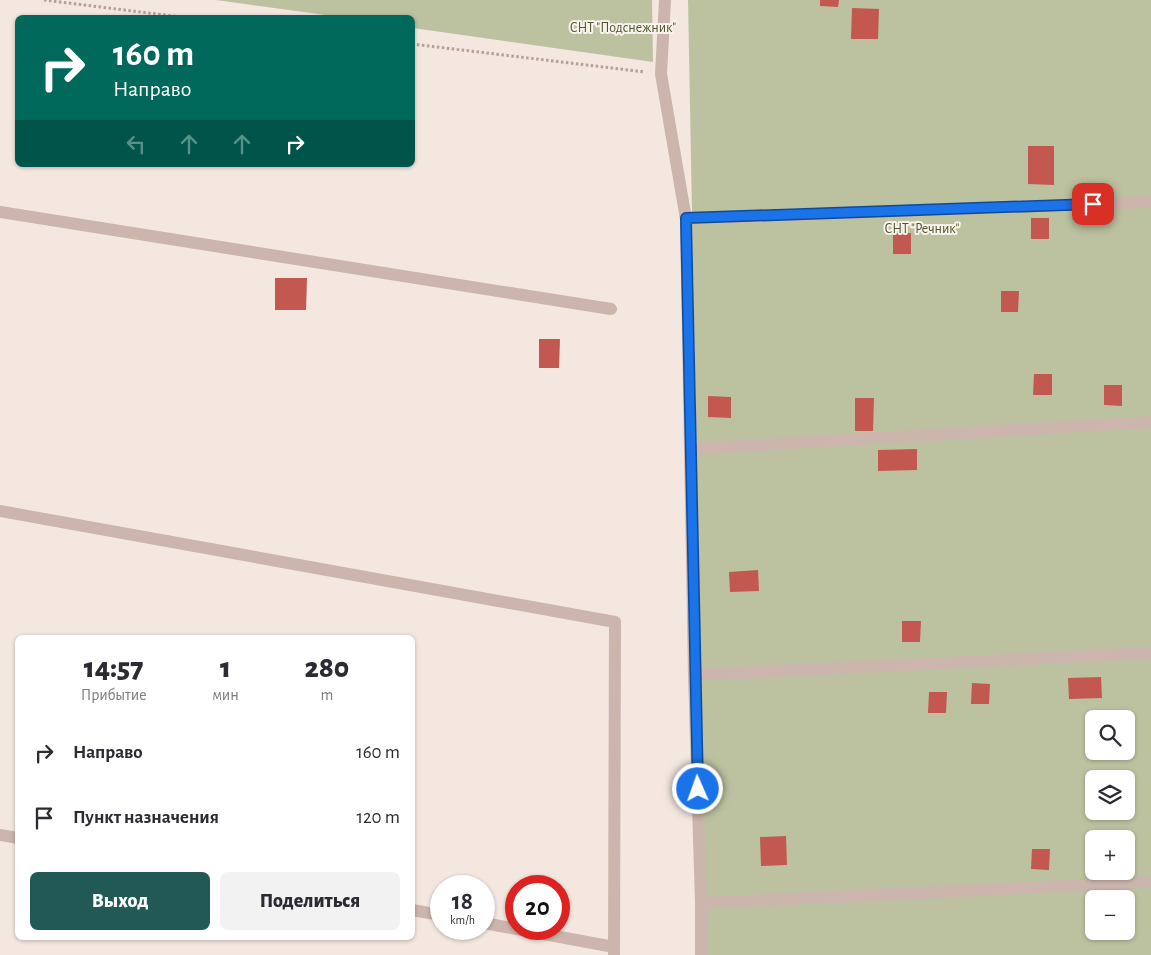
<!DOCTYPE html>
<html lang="ru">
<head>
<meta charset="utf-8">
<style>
  body { margin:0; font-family:"Alegreya Sans",sans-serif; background:#f2f2f3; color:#2b2b33; height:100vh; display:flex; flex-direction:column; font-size:19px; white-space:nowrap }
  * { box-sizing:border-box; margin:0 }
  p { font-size:16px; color:#7c7c81 }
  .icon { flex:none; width:28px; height:28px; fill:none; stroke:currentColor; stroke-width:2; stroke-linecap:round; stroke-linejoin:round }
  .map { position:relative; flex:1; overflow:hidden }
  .panel { position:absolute; left:15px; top:635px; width:400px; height:305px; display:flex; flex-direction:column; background:#fff; border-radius:8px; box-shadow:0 1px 4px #0004 }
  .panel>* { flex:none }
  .banner { position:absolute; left:15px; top:15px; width:400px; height:152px; border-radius:8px; box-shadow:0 1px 4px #0004; background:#00695c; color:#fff; overflow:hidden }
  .controls { position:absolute; left:1085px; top:710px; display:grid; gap:10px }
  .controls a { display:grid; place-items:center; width:50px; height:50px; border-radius:8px; background:#fff; box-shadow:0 1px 4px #0004; font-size:25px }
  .speed { position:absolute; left:430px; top:875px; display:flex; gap:10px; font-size:25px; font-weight:700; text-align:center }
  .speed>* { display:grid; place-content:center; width:65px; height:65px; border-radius:50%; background:#fff; box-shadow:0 1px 4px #0004; line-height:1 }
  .speed small { font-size:12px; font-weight:400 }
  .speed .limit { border:8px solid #d22; background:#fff; color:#111 }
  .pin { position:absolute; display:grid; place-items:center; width:42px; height:42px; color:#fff; margin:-21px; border-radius:10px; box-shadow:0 2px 8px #0006 }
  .me { position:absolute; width:55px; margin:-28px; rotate:358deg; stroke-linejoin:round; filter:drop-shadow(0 0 4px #0008) }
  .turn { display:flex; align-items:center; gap:18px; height:105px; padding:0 15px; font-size:22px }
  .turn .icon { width:65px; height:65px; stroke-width:2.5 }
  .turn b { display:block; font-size:35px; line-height:42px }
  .lanes { display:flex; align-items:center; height:48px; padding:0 15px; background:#0003; justify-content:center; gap:25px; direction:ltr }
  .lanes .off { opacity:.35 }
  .eta { display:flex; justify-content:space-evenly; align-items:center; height:85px; text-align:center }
  .eta b { font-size:30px; font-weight:800; line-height:35px }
  .primary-button { display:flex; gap:10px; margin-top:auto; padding:10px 15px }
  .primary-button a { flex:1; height:58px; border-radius:8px; background:#215a54; color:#fff; font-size:20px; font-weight:800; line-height:58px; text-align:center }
  .primary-button a+a { background:#f2f2f3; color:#2b2b33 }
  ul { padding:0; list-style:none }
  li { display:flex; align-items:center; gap:15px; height:65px; padding:0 15px }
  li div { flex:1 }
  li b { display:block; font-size:19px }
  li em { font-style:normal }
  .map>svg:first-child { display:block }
</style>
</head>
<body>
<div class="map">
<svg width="1151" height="955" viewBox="0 0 1151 955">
  <rect width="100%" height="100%" fill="#f3e7e0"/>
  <g fill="#bcc2a0" fill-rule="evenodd">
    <polygon points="216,0 652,0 653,62 413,28 412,18 340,17"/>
    <path d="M688,0H1151V955H706ZM1094,719H1126V751H1094ZM1094,779H1126V811H1094ZM1094,839H1126V871H1094ZM1094,899H1126V931H1094Z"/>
  </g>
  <g fill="#c2584f">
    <polygon points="820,0 839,0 838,7 820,6"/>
    <polygon points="852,8 879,9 878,39 851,39"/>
    <polygon points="1028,146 1054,146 1054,185 1028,184"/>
    <rect x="1031" y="218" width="18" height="21"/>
    <rect x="893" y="233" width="18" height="21"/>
    <polygon points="275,278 307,278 306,310 275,310"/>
    <polygon points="1001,291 1019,291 1018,312 1001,312"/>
    <polygon points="539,339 560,339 559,368 539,368"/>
    <polygon points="1034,374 1052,374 1052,395 1033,395"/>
    <polygon points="1104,385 1122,385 1122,406 1104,405"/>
    <polygon points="708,396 731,397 731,418 708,417"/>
    <polygon points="855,398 874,398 873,431 855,431"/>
    <polygon points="917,449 917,470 878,471 878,450"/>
    <polygon points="758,570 759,591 730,592 729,572"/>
    <polygon points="902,621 921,621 920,642 902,642"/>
    <polygon points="1101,677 1102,698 1069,699 1068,678"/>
    <polygon points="972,683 990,684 989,704 971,704"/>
    <polygon points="929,692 947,692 946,713 928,713"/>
    <polygon points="786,836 787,865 761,866 760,837"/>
    <polygon points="1032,849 1050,849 1049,870 1031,869"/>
  </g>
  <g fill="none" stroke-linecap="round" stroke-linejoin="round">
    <g stroke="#b79f96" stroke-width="3" stroke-dasharray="2.5 2.5" stroke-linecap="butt">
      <polyline points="44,0 189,18"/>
      <polyline points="412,44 645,72"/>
    </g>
    <g stroke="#cbb5ac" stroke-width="12">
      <polyline points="665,0 661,74 686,219 694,675 701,903 701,955"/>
      <polyline points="0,212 611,309"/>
      <polyline points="686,219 1151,202"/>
      <polyline points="690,449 1151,422"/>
      <polyline points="0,511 615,622 614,955"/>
      <polyline points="694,675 1151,653"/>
      <polyline points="0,835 18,838"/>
      <polyline points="701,903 1151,882"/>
      <polyline points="412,910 441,915"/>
      <polyline points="484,923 614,947"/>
    </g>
  </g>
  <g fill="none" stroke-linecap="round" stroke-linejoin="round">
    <g stroke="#114b97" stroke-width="12">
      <polyline id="route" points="698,789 686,218 1093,204"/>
    </g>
    <use href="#route" stroke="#1a73e8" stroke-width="9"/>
  </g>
  <g text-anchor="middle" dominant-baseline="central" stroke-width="4" stroke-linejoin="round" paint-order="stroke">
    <g font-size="14" fill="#4f572f" stroke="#faf2ed">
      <text x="623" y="28">СНТ "Подснежник"</text>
      <text x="922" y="229">СНТ "Речник"</text>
    </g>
  </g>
</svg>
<div class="controls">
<a><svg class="icon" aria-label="search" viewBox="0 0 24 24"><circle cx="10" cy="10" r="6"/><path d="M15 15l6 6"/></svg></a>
<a><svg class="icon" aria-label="layers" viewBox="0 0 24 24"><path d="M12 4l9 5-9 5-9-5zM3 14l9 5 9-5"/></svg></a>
<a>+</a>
<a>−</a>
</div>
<div class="speed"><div>18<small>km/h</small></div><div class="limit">20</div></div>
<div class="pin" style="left:1093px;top:204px;background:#d93025"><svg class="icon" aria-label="arrive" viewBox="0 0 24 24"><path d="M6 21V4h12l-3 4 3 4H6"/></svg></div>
<svg class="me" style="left:698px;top:789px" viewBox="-20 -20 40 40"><circle r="17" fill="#1a73e8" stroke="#fff" stroke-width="3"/><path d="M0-11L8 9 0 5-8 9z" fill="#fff"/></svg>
<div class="banner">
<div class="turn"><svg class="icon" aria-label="right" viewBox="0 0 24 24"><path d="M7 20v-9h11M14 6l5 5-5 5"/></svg><div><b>160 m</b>Направо</div></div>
<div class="lanes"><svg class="icon off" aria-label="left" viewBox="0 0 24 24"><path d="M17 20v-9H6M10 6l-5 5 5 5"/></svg><svg class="icon off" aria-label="ahead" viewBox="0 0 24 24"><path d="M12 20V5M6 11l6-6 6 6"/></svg><svg class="icon off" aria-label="ahead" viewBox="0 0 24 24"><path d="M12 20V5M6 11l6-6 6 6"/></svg><svg class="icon" aria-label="right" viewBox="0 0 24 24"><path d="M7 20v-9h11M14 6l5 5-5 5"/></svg></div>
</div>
<section class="panel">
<div class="eta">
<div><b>14:57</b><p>Прибытие</p></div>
<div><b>1</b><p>мин</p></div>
<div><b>280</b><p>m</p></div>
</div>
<ul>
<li><svg class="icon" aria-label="right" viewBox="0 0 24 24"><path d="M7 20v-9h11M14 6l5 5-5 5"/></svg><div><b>Направо</b></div><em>160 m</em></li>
<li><svg class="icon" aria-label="arrive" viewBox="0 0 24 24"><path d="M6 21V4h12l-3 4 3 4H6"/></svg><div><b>Пункт назначения</b></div><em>120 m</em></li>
</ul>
<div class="primary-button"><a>Выход</a><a>Поделиться</a></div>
</section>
</div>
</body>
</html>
